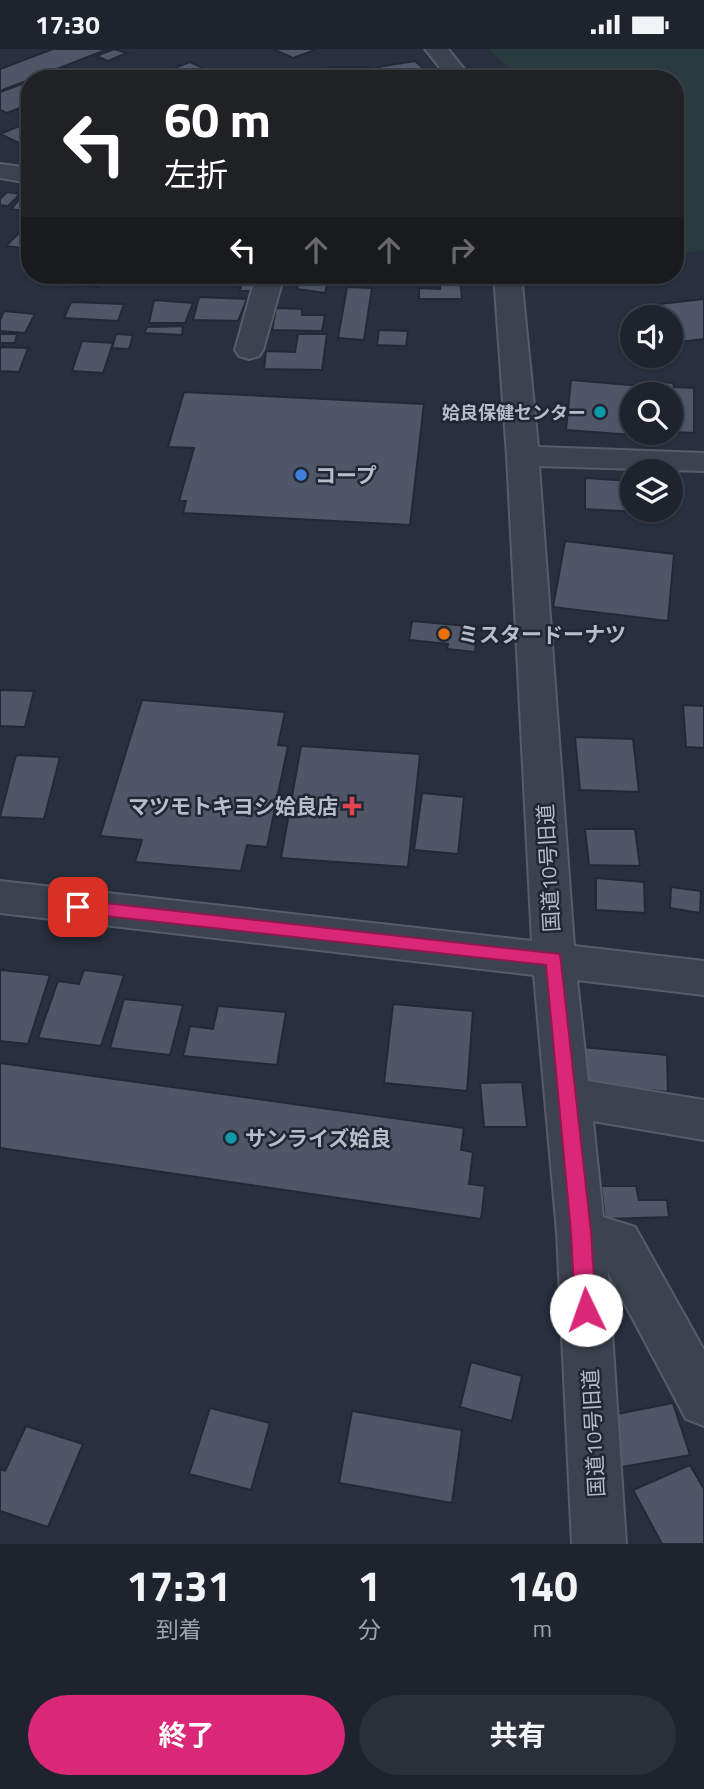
<!DOCTYPE html>
<html lang="ja">
<head>
<meta charset="utf-8">
<style>
  body { margin:0; font-family:"Titillium Web","Noto Sans JP",sans-serif; background:#2b2f3a; color:#f1f3f6; height:100vh; display:flex; flex-direction:column; font-size:26px; white-space:nowrap }
  * { box-sizing:border-box; margin:0 }
  p { font-size:23px; color:#a1a4aa }
  .icon { flex:none; width:38px; height:38px; fill:none; stroke:currentColor; stroke-width:2; stroke-linecap:round; stroke-linejoin:round }
  .map { position:relative; height:1495px; overflow:hidden }
  .panel { display:flex; flex-direction:column; background:#1e232e; flex:1 }
  .panel>* { flex:none }
  .banner { position:absolute; left:21px; top:21px; width:663px; height:214px; border-radius:28px; box-shadow:0 2px 5px #0004,0 0 0 2px #3c404a; background:#202124; color:#fff; overflow:hidden }
  .buttons { position:absolute; left:620px; top:256px; display:grid; gap:14px }
  .buttons a { display:grid; place-items:center; width:63px; height:63px; border-radius:50%; background:#1e232e; box-shadow:0 2px 5px #0004,0 0 0 2px #3c404a; font-size:35px }
  .pin { position:absolute; display:grid; place-items:center; width:60px; height:60px; color:#fff; margin:-30px; border-radius:14px; box-shadow:0 4px 10px #0006 }
  .me { position:absolute; width:77px; margin:-38px; rotate:357deg; stroke-linejoin:round; filter:drop-shadow(0 0 5px #0008) }
  .turn { display:flex; align-items:center; gap:24px; height:147px; padding:0 28px; font-size:32px }
  .turn .icon { width:91px; height:91px; stroke-width:2.5 }
  .turn b { display:block; font-size:49px; line-height:60px }
  .lanes { display:flex; align-items:center; height:66px; padding:0 28px; background:#0003; justify-content:center; gap:35px; direction:ltr }
  .lanes .off { opacity:.35 }
  .eta { display:flex; justify-content:space-evenly; align-items:center; height:119px; text-align:center }
  .eta b { font-size:42px; font-weight:700; line-height:49px }
  .button { display:flex; gap:14px; margin-top:auto; padding:14px 28px }
  .button a { flex:1; height:80px; border-radius:42px; background:#db2777; color:#fff; font-size:28px; font-weight:700; line-height:80px; text-align:center }
  .button a+a { background:#2b2f3a; color:#f1f3f6 }
  .status { display:flex; justify-content:space-between; align-items:center; height:49px; padding:0 35px; background:#1e232e; direction:ltr }
  .status svg { height:19px; fill:currentColor }
  .map>svg:first-child { display:block }
</style>
</head>
<body>
<div class="status"><b>17:30</b><svg viewBox="0 0 49 12"><path d="M0 12V9h3v3zM5 12V6h3v6zM10 12V3h3v9zM15 12V0h3v12zM26 1h20v11H26zM47 4h2v5h-2z"/></svg></div>
<div class="map">
<svg width="704" height="1495" viewBox="0 0 704 1495">
  <rect width="100%" height="100%" fill="#282f3e"/>
  <polygon fill="#2a3b3f" points="489,0 704,0 704,202 676,204 676,30 520,30"/>
  <g fill="#4e5667" stroke="#222936" stroke-width="2" fill-rule="evenodd">
    <polygon points="53,0 108,0 0,42 0,20"/>
    <polygon points="114,0 127,4 108,12 96,7"/>
    <polygon points="273,0 318,0 293,9"/>
    <polygon points="415,12 424,20 386,26 378,18"/>
    <polygon points="190,13 222,28 146,30"/>
    <polygon points="66,18 90,30 35,30"/>
    <polygon points="328,18 369,18 371,30 329,30"/>
    <polygon points="30,32 30,55 7,64 0,61 0,43"/>
    <polygon points="22,76 30,79 30,91 21,95 0,85"/>
    <polygon points="7,143 20,145 8,157 0,156 0,150"/>
    <polygon points="23,146 30,147 30,157 25,162 11,160"/>
    <polygon points="22,181 30,182 30,191 22,199 6,197"/>
    <polygon points="76,226 105,226 99,238 71,236"/>
    <polygon points="300,226 329,226 325,244 297,240"/>
    <polygon points="440,229 460,229 462,250 419,250 419,239 440,240"/>
    <polygon points="242,230 262,230 261,242 240,242"/>
    <polygon points="347,238 372,239 364,291 338,289"/>
    <polygon points="199,248 247,250 238,272 193,271"/>
    <polygon points="704,250 704,290 670,294 670,268 639,268 633,258"/>
    <polygon points="154,251 193,254 185,274 149,274"/>
    <polygon points="71,253 124,255 118,272 64,269"/>
    <polygon points="276,259 302,260 302,266 325,266 322,282 272,281"/>
    <polygon points="4,262 35,265 25,284 0,282 0,271"/>
    <polygon points="183,277 182,286 144,284 147,278"/>
    <polygon points="379,281 408,282 406,297 377,296"/>
    <polygon points="0,285 17,285 15,294 0,294"/>
    <polygon points="116,285 133,286 129,300 112,299"/>
    <polygon points="298,285 327,285 322,321 264,320 266,302 295,303"/>
    <polygon points="82,292 113,294 103,324 72,322"/>
    <polygon points="0,298 28,299 19,323 0,322"/>
    <path d="M571,331L641,337V332L673,334L674,338L694,339V384L674,383V389L566,381ZM632,345H670V383H632Z"/>
    <polygon points="184,343 424,355 410,476 183,464 186,452 179,452 194,399 168,398"/>
    <polygon points="585,429 632,432 632,460 670,460 672,435 674,465 585,460"/>
    <polygon points="565,492 674,505 668,572 553,558"/>
    <polygon points="412,572 478,578 475,603 447,600 448,595 409,591"/>
    <polygon points="0,641 34,642 25,678 0,677"/>
    <polygon points="142,651 285,663 278,696 288,697 267,798 247,796 241,822 135,813 142,791 100,787"/>
    <polygon points="683,656 704,657 704,699 686,698"/>
    <polygon points="575,688 633,690 639,743 580,741"/>
    <polygon points="301,697 420,705 408,818 281,809"/>
    <polygon points="16,706 60,708 44,770 0,768"/>
    <polygon points="422,744 464,748 458,805 414,801"/>
    <polygon points="585,780 635,780 640,817 589,816"/>
    <polygon points="596,829 644,833 645,864 596,861"/>
    <polygon points="671,838 701,842 700,864 670,859"/>
    <polygon points="0,921 50,926 28,995 0,992"/>
    <polygon points="84,921 124,926 101,997 38,989 58,932 79,935"/>
    <polygon points="124,950 183,956 170,1006 110,999"/>
    <polygon points="393,955 473,962 467,1042 384,1034"/>
    <polygon points="218,957 286,963 277,1016 183,1007 190,977 213,980"/>
    <polygon points="582,998 667,1006 668,1043 582,1034"/>
    <polygon points="0,1014 464,1079 461,1101 473,1103 469,1135 485,1137 481,1170 0,1099"/>
    <polygon points="522,1033 527,1078 484,1078 480,1034"/>
    <polygon points="601,1137 636,1137 639,1151 667,1151 669,1168 605,1170"/>
    <polygon points="471,1313 522,1327 512,1372 460,1358"/>
    <polygon points="673,1354 690,1406 622,1418 607,1367"/>
    <polygon points="210,1359 270,1374 251,1441 189,1425"/>
    <polygon points="352,1362 462,1381 452,1454 339,1434"/>
    <polygon points="26,1377 83,1395 48,1478 0,1462 0,1420 5,1422"/>
    <polygon points="690,1416 704,1440 704,1495 662,1495 633,1441"/>
  </g>
  <g fill="none" stroke-linecap="round" stroke-linejoin="round">
    <g stroke="#565d69" stroke-width="4">
      <g id="minor">
        <polygon points="425,0 448,0 472,30 449,30"/>
        <polygon points="0,115 30,119 30,134 0,129"/>
        <polygon points="256,226 284,226 263,301 259,307 249,310 239,307 235,301"/>
        <polygon points="494,226 521,226 538,398 704,404 704,422 539,417 574,897 704,912 704,946 577,931 588,1032 704,1051 704,1091 593,1072 603,1168 635,1178 704,1301 704,1377 686,1370 608,1223 626,1495 572,1495 557,1183 534,926 0,864 0,832 532,892 507,407"/>
      </g>
    </g>
    <use href="#minor" fill="#3c424f" fill-rule="evenodd"/>
  </g>
  <polygon fill="#db2777" stroke="#8e194d" stroke-width="2" points="78,851 560,905 591,1183 596,1261 593,1268 586,1271 578,1268 575,1261 571,1183 546,916 78,864 72,863 70,858 72,853"/>
  <g fill="#0f9aa8" stroke="#202734" stroke-width="2.5">
    <circle cx="600" cy="363" r="7"/>
    <circle cx="231" cy="1089" r="7"/>
  </g>
  <circle fill="#3f7fe0" stroke="#202734" stroke-width="2.5" cx="301" cy="426" r="7"/>
  <circle fill="#e8710a" stroke="#202734" stroke-width="2.5" cx="444" cy="585" r="7"/>
  <path fill="#e0444e" stroke="#202734" stroke-width="2.5" d="M348.5 746.5h7v7h7v7h-7v7h-7v-7h-7v-7h7z"/>
  <g text-anchor="middle" dominant-baseline="central" stroke-width="5" stroke-linejoin="round" paint-order="stroke">
    <g font-size="18" font-weight="bold" fill="#b8bdc9" stroke="#202734" text-anchor="end">
      <text x="586" y="363">姶良保健センター</text>
    </g>
    <g font-size="21" font-weight="bold" fill="#b8bdc9" stroke="#202734" text-anchor="start">
      <text x="315" y="426">コープ</text>
      <text x="458" y="585">ミスタードーナツ</text>
      <text x="338" y="757" text-anchor="end">マツモトキヨシ姶良店</text>
      <text x="245" y="1089">サンライズ姶良</text>
    </g>
    <g font-size="21" fill="#b8bdc9" stroke="#202734">
      <text transform="translate(548 819) rotate(-93)">国道10号旧道</text>
      <text transform="translate(593 1384) rotate(-93)">国道10号旧道</text>
    </g>
  </g>
</svg>
<div class="buttons">
<a><svg class="icon" aria-label="sound" viewBox="0 0 24 24"><path d="M4 9h4l5-4v14l-5-4H4zM17 9q2 3 0 6"/></svg></a>
<a><svg class="icon" aria-label="search" viewBox="0 0 24 24"><circle cx="10" cy="10" r="6"/><path d="M15 15l6 6"/></svg></a>
<a><svg class="icon" aria-label="layers" viewBox="0 0 24 24"><path d="M12 4l9 5-9 5-9-5zM3 14l9 5 9-5"/></svg></a>
</div>
<div class="pin" style="left:78px;top:858px;background:#d93025"><svg class="icon" aria-label="arrive" viewBox="0 0 24 24"><path d="M6 21V4h12l-3 4 3 4H6"/></svg></div>
<svg class="me" style="left:586px;top:1261px" viewBox="-20 -20 40 40"><circle r="19" fill="#fff"/><path d="M0-13L10 11 0 6-10 11z" fill="#db2777"/></svg>
<div class="banner">
<div class="turn"><svg class="icon" aria-label="left" viewBox="0 0 24 24"><path d="M17 20v-9H6M10 6l-5 5 5 5"/></svg><div><b>60 m</b>左折</div></div>
<div class="lanes"><svg class="icon" aria-label="left" viewBox="0 0 24 24"><path d="M17 20v-9H6M10 6l-5 5 5 5"/></svg><svg class="icon off" aria-label="ahead" viewBox="0 0 24 24"><path d="M12 20V5M6 11l6-6 6 6"/></svg><svg class="icon off" aria-label="ahead" viewBox="0 0 24 24"><path d="M12 20V5M6 11l6-6 6 6"/></svg><svg class="icon off" aria-label="right" viewBox="0 0 24 24"><path d="M7 20v-9h11M14 6l5 5-5 5"/></svg></div>
</div>
</div>
<section class="panel">
<div class="eta">
<div><b>17:31</b><p>到着</p></div>
<div><b>1</b><p>分</p></div>
<div><b>140</b><p>m</p></div>
</div>
<div class="button"><a>終了</a><a>共有</a></div>
</section>
</body>
</html>
